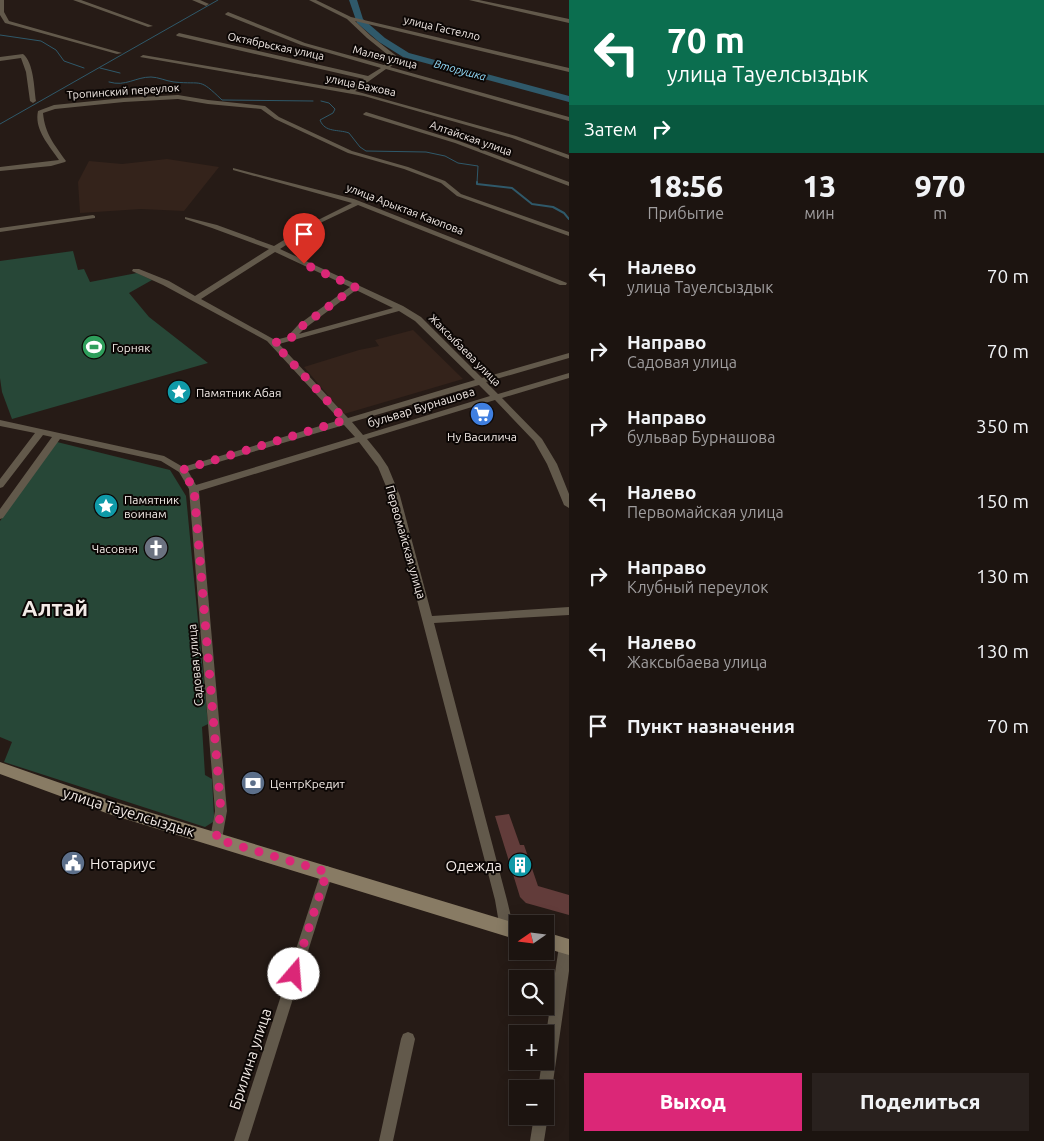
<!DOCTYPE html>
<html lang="ru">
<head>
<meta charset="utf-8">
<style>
  body { margin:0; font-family:Ubuntu,sans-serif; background:#29211e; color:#f1f3f6; height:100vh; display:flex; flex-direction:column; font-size:19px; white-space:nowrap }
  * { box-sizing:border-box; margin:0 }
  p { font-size:16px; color:#a09e9f }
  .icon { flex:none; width:28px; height:28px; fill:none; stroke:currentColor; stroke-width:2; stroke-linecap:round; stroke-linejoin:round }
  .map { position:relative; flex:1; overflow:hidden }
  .panel { display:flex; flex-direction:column; background:#1c1410; width:475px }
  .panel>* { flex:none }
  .hud { background:#0b6e4f; color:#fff; overflow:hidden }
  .needle { width:32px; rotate:256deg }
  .controls { position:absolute; left:509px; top:915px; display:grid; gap:10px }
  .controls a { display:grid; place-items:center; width:45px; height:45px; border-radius:0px; background:#1c1410; box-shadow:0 2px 12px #0003,0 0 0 1px #3a3330; font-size:25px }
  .pin { position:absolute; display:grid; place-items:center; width:42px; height:42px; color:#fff; margin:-51px -21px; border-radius:50% 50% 50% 0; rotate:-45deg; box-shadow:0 0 5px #0007 }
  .pin .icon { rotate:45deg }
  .me { position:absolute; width:55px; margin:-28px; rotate:18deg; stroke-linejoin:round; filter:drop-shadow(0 0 4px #0008) }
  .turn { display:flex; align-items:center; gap:18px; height:105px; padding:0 15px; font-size:22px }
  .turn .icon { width:65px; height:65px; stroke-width:2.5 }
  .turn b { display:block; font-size:35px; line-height:42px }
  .then { display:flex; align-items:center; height:48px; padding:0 15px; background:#0003; gap:10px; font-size:19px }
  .eta { display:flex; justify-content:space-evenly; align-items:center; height:85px; text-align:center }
  .eta b { font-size:30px; font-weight:800; line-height:35px }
  .cta { display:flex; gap:10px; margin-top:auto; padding:10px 15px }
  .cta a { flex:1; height:58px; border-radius:0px; background:#db2777; color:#fff; font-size:20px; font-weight:800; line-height:58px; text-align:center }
  .cta a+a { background:#29211e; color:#f1f3f6 }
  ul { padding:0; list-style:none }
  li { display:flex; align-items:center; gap:15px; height:75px; padding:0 15px }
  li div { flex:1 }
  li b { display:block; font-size:19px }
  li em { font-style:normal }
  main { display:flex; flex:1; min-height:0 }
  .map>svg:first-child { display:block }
</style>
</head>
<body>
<main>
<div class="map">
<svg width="569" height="1141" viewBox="0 0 569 1141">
  <rect width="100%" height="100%" fill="#261b16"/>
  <g fill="#34231b">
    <polygon points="167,159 219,167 184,211 141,209 80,213 78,182 89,161 122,164"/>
    <polygon points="413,330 463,379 344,414 304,367 359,350 379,346 375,340"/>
  </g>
  <g fill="#274737">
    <polygon points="73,251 78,270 84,269 90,282 137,273 152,280 129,293 149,317 208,363 12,419 2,392 0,378 0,261"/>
    <polygon points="57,442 170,470 186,496 208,724 202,727 205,775 212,779 214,816 213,822 205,827 4,762 12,742 0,737 0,521"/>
  </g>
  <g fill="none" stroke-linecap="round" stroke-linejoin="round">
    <g stroke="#2f596a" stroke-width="1">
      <polyline points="0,35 41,41 56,50 64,61 84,68"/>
      <polyline points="100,68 120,73"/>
      <path d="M109,82C126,87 135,77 151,77C158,77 166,81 174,82C204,85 198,77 222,100L313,101"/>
      <path d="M321,101L329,103L335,109L333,113L320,120C325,133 338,129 349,133L360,147L366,151L426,152L445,156L458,163L478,166L477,183"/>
      <polyline points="0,124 218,0"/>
    </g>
    <polyline stroke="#2f596a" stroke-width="2" points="477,182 477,184 512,188 532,204 553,207 564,213 569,219"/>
    <polygon fill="#2f596a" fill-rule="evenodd" points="349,0 357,0 363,19 385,38 409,53 569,96 569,102 403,57 379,42 357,23"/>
  </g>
  <polygon fill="#623c3a" points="509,814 520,845 524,845 538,886 569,895 569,915 526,903 520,897 495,816"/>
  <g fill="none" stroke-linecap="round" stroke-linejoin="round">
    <g fill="#62594b" fill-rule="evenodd">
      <polygon points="0,0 4,0 4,12 9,21 122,53 117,54 5,23 0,15"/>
      <polygon points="73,0 81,0 153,26 148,27"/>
      <polygon points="192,0 200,0 209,4 206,6"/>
      <polygon points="309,0 316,0 351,17 569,68 569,72 355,21 371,36 399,58 399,60 390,67 569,117 569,121 386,69 355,91 516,136 569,155 569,159 512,138 364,96 140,57 143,55 349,90 364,79 177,36 176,35 179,33 368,76 381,68 301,45 226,15 225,14 228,12 305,43 384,65 393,59 367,38 347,19"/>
      <polygon points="469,0 479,0 569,19 569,23"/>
      <path d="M23,54C34,63 34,88 36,101L33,103L30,101L26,72L21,58L0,61V57Z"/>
      <path d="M178,95L208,100L265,106L279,117L352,151L408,167L445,181L461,194L569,232V236L457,196L441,183L404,169L348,153L275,119L261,109L208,104L178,99L124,102L55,109L43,113C45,134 54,144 66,161L65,162L51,166L0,171V167L59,160C49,145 34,130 38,111L54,105L124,98Z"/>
      <polygon points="366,112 459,141 569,182 569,186 455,143 364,115 363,114"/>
      <path d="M233,168L354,199L567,283L566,285H560L358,205L318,224L280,249L403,306L421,317L482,378L569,353V358L486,382L498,394L569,373V378L502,398L542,439L557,464L569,494V508L564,505L547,464L534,441L495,400L367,439L380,455L388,467L400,496L432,616L569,607V615L434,623L507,900L514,929L512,933L507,935L502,933L500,929L495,900L390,496L378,467L359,442L199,491L227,811L222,839L220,843L216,844L212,843L210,839L215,811L189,489L179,472L161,461L60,439L3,518L0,519V509L52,437L43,435L3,487L0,488V479L35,433L0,426V420L164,456L183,467L340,420L267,341L163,285L132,271L133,269H139L169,281L195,296L269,249L212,228L185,219V217L217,225L274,246L314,222L352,203L233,170ZM275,252L350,287L298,325L287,337L275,340L201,299ZM356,290L393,308L299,334L304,329ZM399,311L415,321L475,380L348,418L279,344ZM479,385L490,396L363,435L352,422ZM344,425L355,437L196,485L188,471Z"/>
      <polygon points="93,215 95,216 95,218 0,232 0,228"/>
      <polygon points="327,866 331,868 333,872 248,1141 234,1141 321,872 323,868"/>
      <polygon points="566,940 569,941 569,971 552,1089 550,1094 545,1096 545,1089 538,1089 542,1061 545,1061 545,1041 559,946 561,942"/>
      <polygon points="408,1032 413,1034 415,1039 393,1141 379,1141 401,1039 403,1034"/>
      <polygon points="545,1110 548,1116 544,1141 530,1141 534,1116 545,1116"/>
    </g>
    <g fill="#887b64" fill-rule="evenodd">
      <polygon points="0,762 109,800 518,924 518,940 109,814 0,774"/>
      <polygon points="545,932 569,939 569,955 545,948"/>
    </g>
  </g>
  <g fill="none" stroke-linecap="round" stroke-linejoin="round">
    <polyline stroke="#db2777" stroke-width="9" stroke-dasharray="0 16.2" points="294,974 327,872 216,839 221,811 194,489 182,470 345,420 274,343 291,338 301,327 355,287 304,264"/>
  </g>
  <defs>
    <g id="stadium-disc" transform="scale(1.25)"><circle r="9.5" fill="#2e9e5b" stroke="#0c0705"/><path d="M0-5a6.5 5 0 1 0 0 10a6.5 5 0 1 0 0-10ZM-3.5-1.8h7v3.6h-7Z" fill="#fff"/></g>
    <g id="sight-disc" transform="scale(1.25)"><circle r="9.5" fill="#0f9aa8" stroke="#0c0705"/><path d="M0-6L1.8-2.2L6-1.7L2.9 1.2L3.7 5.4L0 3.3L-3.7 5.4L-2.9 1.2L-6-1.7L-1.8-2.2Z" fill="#fff"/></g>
    <g id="supermarket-disc" transform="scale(1.25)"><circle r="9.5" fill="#3f7fe0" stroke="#0c0705"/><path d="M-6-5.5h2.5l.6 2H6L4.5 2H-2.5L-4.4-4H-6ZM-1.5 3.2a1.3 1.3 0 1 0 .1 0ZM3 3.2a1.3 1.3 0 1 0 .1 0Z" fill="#fff"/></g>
    <g id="church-disc" transform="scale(1.25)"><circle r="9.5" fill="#6b7280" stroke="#0c0705"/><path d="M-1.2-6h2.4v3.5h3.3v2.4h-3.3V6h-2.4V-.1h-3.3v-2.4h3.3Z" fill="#fff"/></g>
    <g id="bank-disc" transform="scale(1.25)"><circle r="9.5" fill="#5c6f8a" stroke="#0c0705"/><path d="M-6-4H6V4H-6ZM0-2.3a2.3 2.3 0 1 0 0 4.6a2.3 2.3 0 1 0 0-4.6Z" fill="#fff"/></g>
    <g id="civic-disc" transform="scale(1.25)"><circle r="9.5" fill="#5c6f8a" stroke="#0c0705"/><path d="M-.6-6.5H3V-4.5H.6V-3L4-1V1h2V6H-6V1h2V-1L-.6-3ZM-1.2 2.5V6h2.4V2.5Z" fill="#fff"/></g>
    <g id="building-disc" transform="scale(1.25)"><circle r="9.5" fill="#0f9aa8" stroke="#0c0705"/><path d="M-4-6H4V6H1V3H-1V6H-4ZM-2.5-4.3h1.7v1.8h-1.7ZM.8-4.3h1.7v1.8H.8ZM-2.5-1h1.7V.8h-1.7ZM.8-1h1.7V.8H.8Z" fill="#fff"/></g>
  </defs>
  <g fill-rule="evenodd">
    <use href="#stadium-disc" x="94" y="347"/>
    <use href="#sight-disc" x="179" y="392"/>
    <use href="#supermarket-disc" x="482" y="414"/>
    <use href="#sight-disc" x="106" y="506"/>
    <use href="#church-disc" x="156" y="548"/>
    <use href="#bank-disc" x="253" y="783"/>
    <use href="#civic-disc" x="73" y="863"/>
    <use href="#building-disc" x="520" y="865"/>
  </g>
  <g text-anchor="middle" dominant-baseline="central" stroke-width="4" stroke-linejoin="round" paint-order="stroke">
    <g font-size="11" fill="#f2eae6" stroke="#0c0705">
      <text transform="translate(442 28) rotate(13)">улица Гастелло</text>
      <text transform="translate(276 46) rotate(12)">Октябрьская улица</text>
      <text transform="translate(385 57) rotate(14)">Малея улица</text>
      <text transform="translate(361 85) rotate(12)">улица Бажова</text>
      <text transform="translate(123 91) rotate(-4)">Тропинский переулок</text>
      <text transform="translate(471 138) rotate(19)">Алтайская улица</text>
      <text transform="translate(405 209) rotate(21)">улица Арыктая Каюпова</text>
      <text transform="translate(465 350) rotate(45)">Жаксыбаева улица</text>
    </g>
    <g font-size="11" font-style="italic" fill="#94ddfc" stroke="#0c0705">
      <text transform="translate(460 70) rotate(15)">Вторушка</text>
    </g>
    <g font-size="12" fill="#f2eae6" stroke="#0c0705" text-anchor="start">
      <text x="112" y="347">Горняк</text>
      <text x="196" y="392">Памятник Абая</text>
      <text x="482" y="436" text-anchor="middle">Ну Василича</text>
      <text x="124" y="499">Памятник<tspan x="124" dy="14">воинам</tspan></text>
      <text x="138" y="548" text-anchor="end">Часовня</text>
      <text x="270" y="783">ЦентрКредит</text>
    </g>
    <g font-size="12" fill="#f2eae6" stroke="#0c0705">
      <text transform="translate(421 407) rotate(-17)">бульвар Бурнашова</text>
      <text transform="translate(406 542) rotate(74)">Первомайская улица</text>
      <text transform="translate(195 665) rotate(-95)">Садовая улица</text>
    </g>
    <g font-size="15" fill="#f2eae6" stroke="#0c0705">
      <text transform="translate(129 812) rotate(17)">улица Тауелсыздык</text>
      <text transform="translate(250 1059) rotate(-72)">Брилина улица</text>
    </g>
    <g font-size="15" fill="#f2eae6" stroke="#0c0705" text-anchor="start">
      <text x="90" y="863">Нотариус</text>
      <text x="502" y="865" text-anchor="end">Одежда</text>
    </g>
    <g font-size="22" font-weight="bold" fill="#f2eae6" stroke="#0c0705">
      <text x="55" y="607">Алтай</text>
    </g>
  </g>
</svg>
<div class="controls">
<a><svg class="needle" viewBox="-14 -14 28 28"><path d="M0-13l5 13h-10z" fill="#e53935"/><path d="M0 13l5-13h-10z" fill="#a09e9f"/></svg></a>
<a><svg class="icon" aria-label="search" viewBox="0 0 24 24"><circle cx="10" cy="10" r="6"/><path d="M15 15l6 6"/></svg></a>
<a>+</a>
<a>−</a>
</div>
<div class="pin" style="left:304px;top:264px;background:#d93025"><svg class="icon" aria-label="arrive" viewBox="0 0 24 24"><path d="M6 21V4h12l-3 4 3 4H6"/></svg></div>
<svg class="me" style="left:294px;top:974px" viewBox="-20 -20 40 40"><circle r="19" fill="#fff"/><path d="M0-13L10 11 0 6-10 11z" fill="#db2777"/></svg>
</div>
<section class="panel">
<div class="hud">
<div class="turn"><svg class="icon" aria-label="left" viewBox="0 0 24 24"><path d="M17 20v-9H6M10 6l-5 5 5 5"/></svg><div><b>70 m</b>улица Тауелсыздык</div></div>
<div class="then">Затем<svg class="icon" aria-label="right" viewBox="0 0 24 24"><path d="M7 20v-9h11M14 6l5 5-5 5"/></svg></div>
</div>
<div class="eta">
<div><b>18:56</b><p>Прибытие</p></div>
<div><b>13</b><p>мин</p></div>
<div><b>970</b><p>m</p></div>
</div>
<ul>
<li><svg class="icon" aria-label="left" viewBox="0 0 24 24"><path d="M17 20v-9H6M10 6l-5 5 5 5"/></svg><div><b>Налево</b><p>улица Тауелсыздык</p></div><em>70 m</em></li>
<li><svg class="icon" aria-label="right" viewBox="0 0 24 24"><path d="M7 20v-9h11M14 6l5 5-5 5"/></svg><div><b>Направо</b><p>Садовая улица</p></div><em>70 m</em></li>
<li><svg class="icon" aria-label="right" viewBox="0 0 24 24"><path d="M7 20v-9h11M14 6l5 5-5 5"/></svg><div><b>Направо</b><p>бульвар Бурнашова</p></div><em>350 m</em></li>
<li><svg class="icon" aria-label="left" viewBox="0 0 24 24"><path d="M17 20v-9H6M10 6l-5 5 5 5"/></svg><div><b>Налево</b><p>Первомайская улица</p></div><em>150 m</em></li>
<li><svg class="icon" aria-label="right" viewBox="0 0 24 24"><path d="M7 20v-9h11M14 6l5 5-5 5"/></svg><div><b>Направо</b><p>Клубный переулок</p></div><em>130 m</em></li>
<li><svg class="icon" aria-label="left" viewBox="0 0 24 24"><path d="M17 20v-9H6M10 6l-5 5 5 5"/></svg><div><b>Налево</b><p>Жаксыбаева улица</p></div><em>130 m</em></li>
<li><svg class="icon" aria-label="arrive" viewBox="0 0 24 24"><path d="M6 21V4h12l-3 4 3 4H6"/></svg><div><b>Пункт назначения</b></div><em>70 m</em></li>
</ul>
<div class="cta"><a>Выход</a><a>Поделиться</a></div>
</section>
</main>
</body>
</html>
